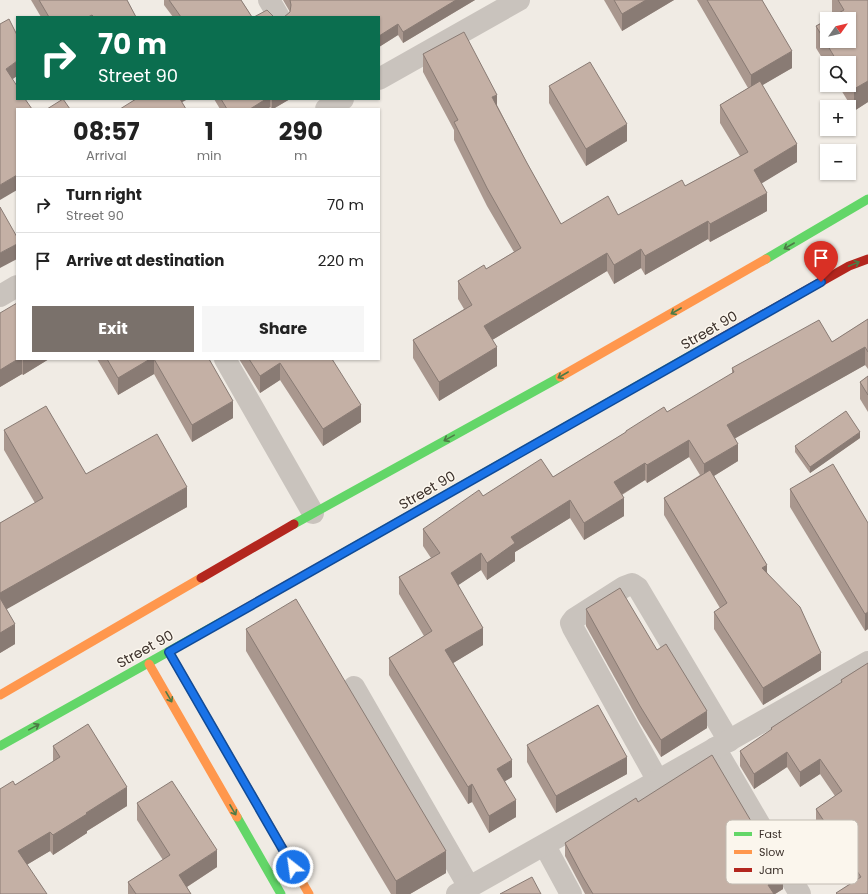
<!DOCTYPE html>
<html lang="en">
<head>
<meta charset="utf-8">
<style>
  body { margin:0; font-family:Poppins,sans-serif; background:#f6f6f6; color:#222; height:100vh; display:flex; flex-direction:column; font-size:15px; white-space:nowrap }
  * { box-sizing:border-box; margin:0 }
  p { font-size:13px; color:#767676 }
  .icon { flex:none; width:22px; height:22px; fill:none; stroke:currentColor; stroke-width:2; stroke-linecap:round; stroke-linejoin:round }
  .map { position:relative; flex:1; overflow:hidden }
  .details { position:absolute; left:16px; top:108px; width:364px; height:252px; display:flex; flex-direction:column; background:#fff; border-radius:0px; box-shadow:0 1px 3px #0004 }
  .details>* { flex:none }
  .top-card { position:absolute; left:16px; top:16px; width:364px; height:84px; border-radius:0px; box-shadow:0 1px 3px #0004; background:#0b6e4f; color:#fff; overflow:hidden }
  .needle { width:26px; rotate:56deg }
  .controls { position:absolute; left:820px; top:12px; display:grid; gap:8px }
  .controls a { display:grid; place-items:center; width:36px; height:36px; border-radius:0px; background:#fff; box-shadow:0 1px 3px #0004; font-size:20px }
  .pin { position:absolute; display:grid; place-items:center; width:34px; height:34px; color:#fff; margin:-41px -17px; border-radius:50% 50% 50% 0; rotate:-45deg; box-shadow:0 0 4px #0007 }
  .pin .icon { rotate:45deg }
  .me { position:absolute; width:44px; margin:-22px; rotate:330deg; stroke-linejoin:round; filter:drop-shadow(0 0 3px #0008) }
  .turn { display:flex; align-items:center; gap:14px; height:84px; padding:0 16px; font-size:18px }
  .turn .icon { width:52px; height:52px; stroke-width:2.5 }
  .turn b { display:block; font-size:28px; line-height:34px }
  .eta { display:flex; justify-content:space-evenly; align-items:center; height:68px; text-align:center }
  .eta b { font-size:24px; font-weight:700; line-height:28px }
  .primary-button { display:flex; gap:8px; margin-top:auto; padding:8px 16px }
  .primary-button a { flex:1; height:46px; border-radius:0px; background:#7a716b; color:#fff; font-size:16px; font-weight:700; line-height:46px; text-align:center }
  .primary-button a+a { background:#f6f6f6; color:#222 }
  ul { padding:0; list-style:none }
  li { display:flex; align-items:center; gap:12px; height:56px; padding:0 16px; border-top:1px solid #e0e0e0 }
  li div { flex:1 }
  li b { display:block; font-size:15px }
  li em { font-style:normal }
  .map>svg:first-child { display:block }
</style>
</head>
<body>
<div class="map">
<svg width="868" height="894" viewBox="0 0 868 894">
  <rect width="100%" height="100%" fill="#f0ebe4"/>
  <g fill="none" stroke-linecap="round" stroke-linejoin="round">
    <g stroke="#c9c3bd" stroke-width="22">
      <polyline points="269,0 279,17"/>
      <polyline points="379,79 519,0"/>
      <polyline points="326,109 343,99"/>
      <polyline points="0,296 17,286"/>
      <polyline points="225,359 313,513"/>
      <polyline points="354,687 469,887"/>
      <polyline points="715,748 800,894"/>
      <polyline points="658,781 573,628 571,623 574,619 624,587 632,584 638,588 729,741"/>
      <polyline points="545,846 571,894"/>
      <polyline points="457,894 868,662"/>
    </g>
    <g stroke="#63d668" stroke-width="9">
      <polyline points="766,259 868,199"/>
      <polyline points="294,524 560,377"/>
      <polyline points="338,556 709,345"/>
      <polyline points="0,746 223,621"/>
      <polyline points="237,817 281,894"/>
    </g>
    <g stroke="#ff974d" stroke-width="9">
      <polyline points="560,377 766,259"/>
      <polyline points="223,621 338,556"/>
      <polyline points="169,652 309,894"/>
      <polyline points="149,664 237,817"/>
      <polyline points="0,695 201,578"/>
    </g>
    <g stroke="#b3261e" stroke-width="9">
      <polyline points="709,345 849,266 868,259"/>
      <polyline points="201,578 294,524"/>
    </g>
  </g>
  <g fill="#a9978e">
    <polygon points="31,0 127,0 136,17 41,17"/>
    <polygon points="164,0 241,0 252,17 173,17 164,5"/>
    <polygon points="283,0 475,0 403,43 398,35 379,47 379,17 285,17 290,12"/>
    <polygon points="604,0 674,0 622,31"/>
    <polygon points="697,0 762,0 792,68 762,85 797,162 761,183 767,211 710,242 708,239 645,275 641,268 614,284 607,271 492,340 497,366 439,401 413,358 413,340 464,309 458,299 458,281 486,269 514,252 487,206 454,140 454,130 423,72 423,54 497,105 527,163 561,224 618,215 685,186 740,156 720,123 720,105 748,88"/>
    <polygon points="832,0 868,0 868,102 854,111 838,85 849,85 849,63 827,63 827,66 816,48 816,26 834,15 832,12"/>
    <polygon points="549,86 627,141 586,166 549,103"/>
    <polygon points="214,99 290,99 273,109 272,109 270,107 268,109 220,109"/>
    <polygon points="0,313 17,359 49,359 23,375 22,374 0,387"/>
    <polygon points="868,319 868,369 865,365 735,438 738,461 714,476 821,670 763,705 714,629 714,612 720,608 664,515 664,498 700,475 689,457 647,483 645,480 622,495 624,516 584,540 570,518 515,552 515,561 487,580 481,570 458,585 483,645 453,663 512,777 505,781 516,817 489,833 472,802 468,804 389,675 389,658 424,636 399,594 399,577 431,558 423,546 423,529 483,496 553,477 626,432 626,431 667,412 732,374 732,368 832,342"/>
    <polygon points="97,359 209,359 233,418 192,442 154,374 118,395"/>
    <polygon points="239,359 332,359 361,422 323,446 280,380 260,393"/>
    <polygon points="868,376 868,412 860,399 860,382"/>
    <polygon points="4,430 86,474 187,507 6,609 15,644 0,653 0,523 35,503 4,450"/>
    <polygon points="860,438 810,473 795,452 795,446"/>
    <polygon points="790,489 868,523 868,629 865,631 790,507"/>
    <polygon points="586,609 657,650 707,728 661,757 640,723 586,626"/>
    <polygon points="246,629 446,873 410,894 391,894 246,651"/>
    <polygon points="868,663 868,894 836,894 836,893 854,882 816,824 816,809 835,796 820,774 800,787 787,767 754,789 740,766 740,751 771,730 771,728 841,683 841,680"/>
    <polygon points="527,745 627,774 556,813 527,762"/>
    <polygon points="53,746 127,806 87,831 87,833 53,855 50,851 28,864 0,894 15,785 53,762"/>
    <polygon points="638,802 761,840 783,889 775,894 585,894 565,856 565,843"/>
    <polygon points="137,803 217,867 187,887 191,894 128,894 128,882 163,860 137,820"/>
  </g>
  <g fill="#897b74">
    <polygon points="456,0 475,0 403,43 403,32"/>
    <polygon points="646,0 674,0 622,31 622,14"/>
    <polygon points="398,24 398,35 379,47 379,36"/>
    <polygon points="792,51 792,68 751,92 751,75"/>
    <polygon points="17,61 17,76 6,84 6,69"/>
    <polygon points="868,81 868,102 854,111 854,89"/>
    <polygon points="497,95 497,113 492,97"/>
    <polygon points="175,99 188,99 175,106"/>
    <polygon points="266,99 270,99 270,107 268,109 250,109"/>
    <polygon points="272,99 290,99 273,109 272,109"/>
    <polygon points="627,124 627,141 586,166 586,149"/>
    <polygon points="797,144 797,162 754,188 754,170"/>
    <polygon points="17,175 17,190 0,200 0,185"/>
    <polygon points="767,193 767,211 710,242 710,224"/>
    <polygon points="708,221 708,239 645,275 645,256"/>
    <polygon points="17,244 17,259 0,268 0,253"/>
    <polygon points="641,249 641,268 614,284 614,265"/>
    <polygon points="607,253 607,271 484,345 484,326"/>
    <polygon points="497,347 497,366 439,401 439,382"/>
    <polygon points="865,347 865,365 727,443 727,425"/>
    <polygon points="18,359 22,359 22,374 0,387 0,370"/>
    <polygon points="23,359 49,359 23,375"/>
    <polygon points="150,359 154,359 154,374 118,395 118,378"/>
    <polygon points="280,363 280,380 260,393 260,376"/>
    <polygon points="233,401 233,418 192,442 192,425"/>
    <polygon points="361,405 361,422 323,446 323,429"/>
    <polygon points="860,432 860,438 810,473 810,467"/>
    <polygon points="689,440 689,457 647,483 647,465"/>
    <polygon points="738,444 738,461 704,482 704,464"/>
    <polygon points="645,463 645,480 614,499 614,482"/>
    <polygon points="187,487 187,507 0,613 0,593"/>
    <polygon points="624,498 624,516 584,540 584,523"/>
    <polygon points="570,500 570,518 515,552 515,561 487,580 487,563 511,537"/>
    <polygon points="481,553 481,570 451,590 451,573"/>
    <polygon points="767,565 767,582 762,568"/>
    <polygon points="868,612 868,629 865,631 865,614"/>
    <polygon points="15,624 15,644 0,653 0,633"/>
    <polygon points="483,628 483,645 445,668 445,650"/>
    <polygon points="821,653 821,670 763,705 763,688"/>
    <polygon points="707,711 707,728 661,757 661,740"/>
    <polygon points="787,752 787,767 754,789 754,774"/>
    <polygon points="627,757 627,774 556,813 556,796"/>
    <polygon points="820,759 820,774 800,787 800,772"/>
    <polygon points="512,760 512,777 497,786 497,769"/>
    <polygon points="472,784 472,802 468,804 468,787"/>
    <polygon points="127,787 127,806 87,831 87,833 53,855 53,835 86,813"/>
    <polygon points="516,800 516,817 489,833 489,816"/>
    <polygon points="50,832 50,851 18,870 18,851"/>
    <polygon points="217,850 217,867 179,892 179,875"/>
    <polygon points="446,851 446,873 410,894 396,894 396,881"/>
    <polygon points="783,876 783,889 775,894 768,894 768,885"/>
  </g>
  <g fill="#c4b0a5" stroke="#897b74">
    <polygon points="39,0 127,0 136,17 94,17 92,15 88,17 49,17"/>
    <polygon points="169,0 241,0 252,17 181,17"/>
    <polygon points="290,0 456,0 403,32 398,24 379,36 379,17 284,17 290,12 291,5"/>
    <polygon points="614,0 646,0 622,14"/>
    <polygon points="707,0 762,0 792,51 751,75"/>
    <polygon points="838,0 868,0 868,81 854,89 849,81 849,63 838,63 816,26 827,20 827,41 849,41 849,19 828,19 844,10"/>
    <polygon points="267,10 274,17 254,17"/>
    <polygon points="9,19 17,35 17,61 6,69 17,86 17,99 25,99 32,109 17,109 17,175 0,185 0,24"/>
    <polygon points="464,32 497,95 492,97 527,163 561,224 608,196 618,215 682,180 685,186 748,152 720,105 760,81 797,144 754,170 767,193 710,224 708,221 645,256 641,249 614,265 607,253 484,326 497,347 439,382 413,340 472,305 458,281 484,265 486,269 521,248 487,188 454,122 458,120 423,54"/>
    <polygon points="590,62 627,124 586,149 549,86"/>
    <polygon points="63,99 70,109 47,109"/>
    <polygon points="136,99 180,99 186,109 120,109"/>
    <polygon points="221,99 266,99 250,109 227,109"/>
    <polygon points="0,207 17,237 17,244 0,253"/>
    <polygon points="17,303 17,359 18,359 0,370 0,313"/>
    <polygon points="868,319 868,352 865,347 727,425 738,444 704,464 689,440 647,465 645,463 614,482 624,498 584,523 570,500 511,537 515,543 487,563 481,553 451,573 483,628 445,650 512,760 497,769 516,800 489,816 472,784 468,787 389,658 432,631 399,577 440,553 423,529 479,490 483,496 541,459 553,477 626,432 626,431 664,407 667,412 734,372 732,368 819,320 832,342"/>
    <polygon points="107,359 150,359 118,378"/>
    <polygon points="154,359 209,359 233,401 192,425"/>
    <polygon points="249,359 332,359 361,405 323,429 280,363 260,376"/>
    <polygon points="868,376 868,395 860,382"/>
    <polygon points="46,406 86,474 157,434 187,487 0,593 0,523 43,498 4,430"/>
    <polygon points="846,411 860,432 810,467 795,446"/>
    <polygon points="833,464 868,523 868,612 865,614 790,489"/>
    <polygon points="710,470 767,565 762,568 800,607 821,653 763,688 714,612 727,603 664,498"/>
    <polygon points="620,588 657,650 666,644 707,711 661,740 640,706 586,609"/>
    <polygon points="0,598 15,624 0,633"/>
    <polygon points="296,599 446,851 396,881 246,629"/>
    <polygon points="868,663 868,894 837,894 836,893 861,877 816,809 842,791 820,759 800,772 787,752 754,774 740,751 772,729 771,728 842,682 841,680"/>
    <polygon points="598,705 627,757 556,796 527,745"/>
    <polygon points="88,724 127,787 86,813 87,814 53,835 50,832 18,851 47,894 0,894 0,789 13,781 15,785 60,757 53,746"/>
    <polygon points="712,755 761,838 759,838 783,876 768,885 774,894 593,894 583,877 565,843 636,798 638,802"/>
    <polygon points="172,781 217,850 179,875 191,894 136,894 128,882 170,855 137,803"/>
    <polygon points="532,877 541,894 500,894"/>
  </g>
  <defs><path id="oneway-shaft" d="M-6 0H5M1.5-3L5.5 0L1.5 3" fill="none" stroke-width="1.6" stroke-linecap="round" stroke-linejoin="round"/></defs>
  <g stroke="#4d7b46">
    <use href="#oneway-shaft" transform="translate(789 246) rotate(150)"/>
    <use href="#oneway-shaft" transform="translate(854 264) rotate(-22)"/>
    <use href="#oneway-shaft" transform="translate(676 311) rotate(150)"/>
    <use href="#oneway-shaft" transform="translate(563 375) rotate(150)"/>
    <use href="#oneway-shaft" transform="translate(449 438) rotate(151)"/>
    <use href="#oneway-shaft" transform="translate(169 697) rotate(60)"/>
    <use href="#oneway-shaft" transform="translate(34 727) rotate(-29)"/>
    <use href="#oneway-shaft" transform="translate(233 810) rotate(60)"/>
  </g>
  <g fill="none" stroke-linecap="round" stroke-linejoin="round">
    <g stroke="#114b97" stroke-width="10">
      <polyline id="route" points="293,867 169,652 821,282"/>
    </g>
    <use href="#route" stroke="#1a73e8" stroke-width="7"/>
  </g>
  <g text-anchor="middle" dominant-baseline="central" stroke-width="3" stroke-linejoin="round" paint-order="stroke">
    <g font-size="14" fill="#3b302a" stroke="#fbf6ed">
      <text transform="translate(709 330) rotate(-30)">Street 90</text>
      <text transform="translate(427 490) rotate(-30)">Street 90</text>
      <text transform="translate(145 649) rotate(-29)">Street 90</text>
    </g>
  </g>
  <rect x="726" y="820" width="132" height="64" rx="6" fill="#fbf6ed" stroke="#c1bbb2" stroke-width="1"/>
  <rect x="734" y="832" width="18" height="4" fill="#63d668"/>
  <rect x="734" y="850" width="18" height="4" fill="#ff974d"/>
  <rect x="734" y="868" width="18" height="4" fill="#b3261e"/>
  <g font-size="11" fill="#3b302a">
    <text x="759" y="838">Fast</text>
    <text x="759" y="856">Slow</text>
    <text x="759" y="874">Jam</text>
  </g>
</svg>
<div class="controls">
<a><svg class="needle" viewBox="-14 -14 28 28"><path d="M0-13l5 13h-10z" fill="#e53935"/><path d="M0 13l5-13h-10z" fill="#767676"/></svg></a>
<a><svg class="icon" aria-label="search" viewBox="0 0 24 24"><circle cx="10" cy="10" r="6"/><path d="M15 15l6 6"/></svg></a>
<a>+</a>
<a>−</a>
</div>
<div class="pin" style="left:821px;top:282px;background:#d93025"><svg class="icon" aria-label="arrive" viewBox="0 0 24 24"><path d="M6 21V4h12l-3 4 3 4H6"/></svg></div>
<svg class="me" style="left:293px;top:867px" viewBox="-20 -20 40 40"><circle r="17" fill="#1a73e8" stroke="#fff" stroke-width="3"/><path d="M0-11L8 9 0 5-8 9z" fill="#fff"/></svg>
<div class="top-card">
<div class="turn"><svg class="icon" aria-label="right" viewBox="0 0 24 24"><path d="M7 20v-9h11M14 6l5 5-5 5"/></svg><div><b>70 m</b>Street 90</div></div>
</div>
<section class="details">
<div class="eta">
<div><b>08:57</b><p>Arrival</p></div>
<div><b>1</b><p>min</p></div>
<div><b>290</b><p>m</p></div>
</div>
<ul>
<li><svg class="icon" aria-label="right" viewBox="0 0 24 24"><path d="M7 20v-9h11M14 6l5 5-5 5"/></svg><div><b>Turn right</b><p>Street 90</p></div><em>70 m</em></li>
<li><svg class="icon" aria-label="arrive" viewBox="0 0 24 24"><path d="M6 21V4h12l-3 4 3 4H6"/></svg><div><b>Arrive at destination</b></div><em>220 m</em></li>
</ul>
<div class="primary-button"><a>Exit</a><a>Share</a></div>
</section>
</div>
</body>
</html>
